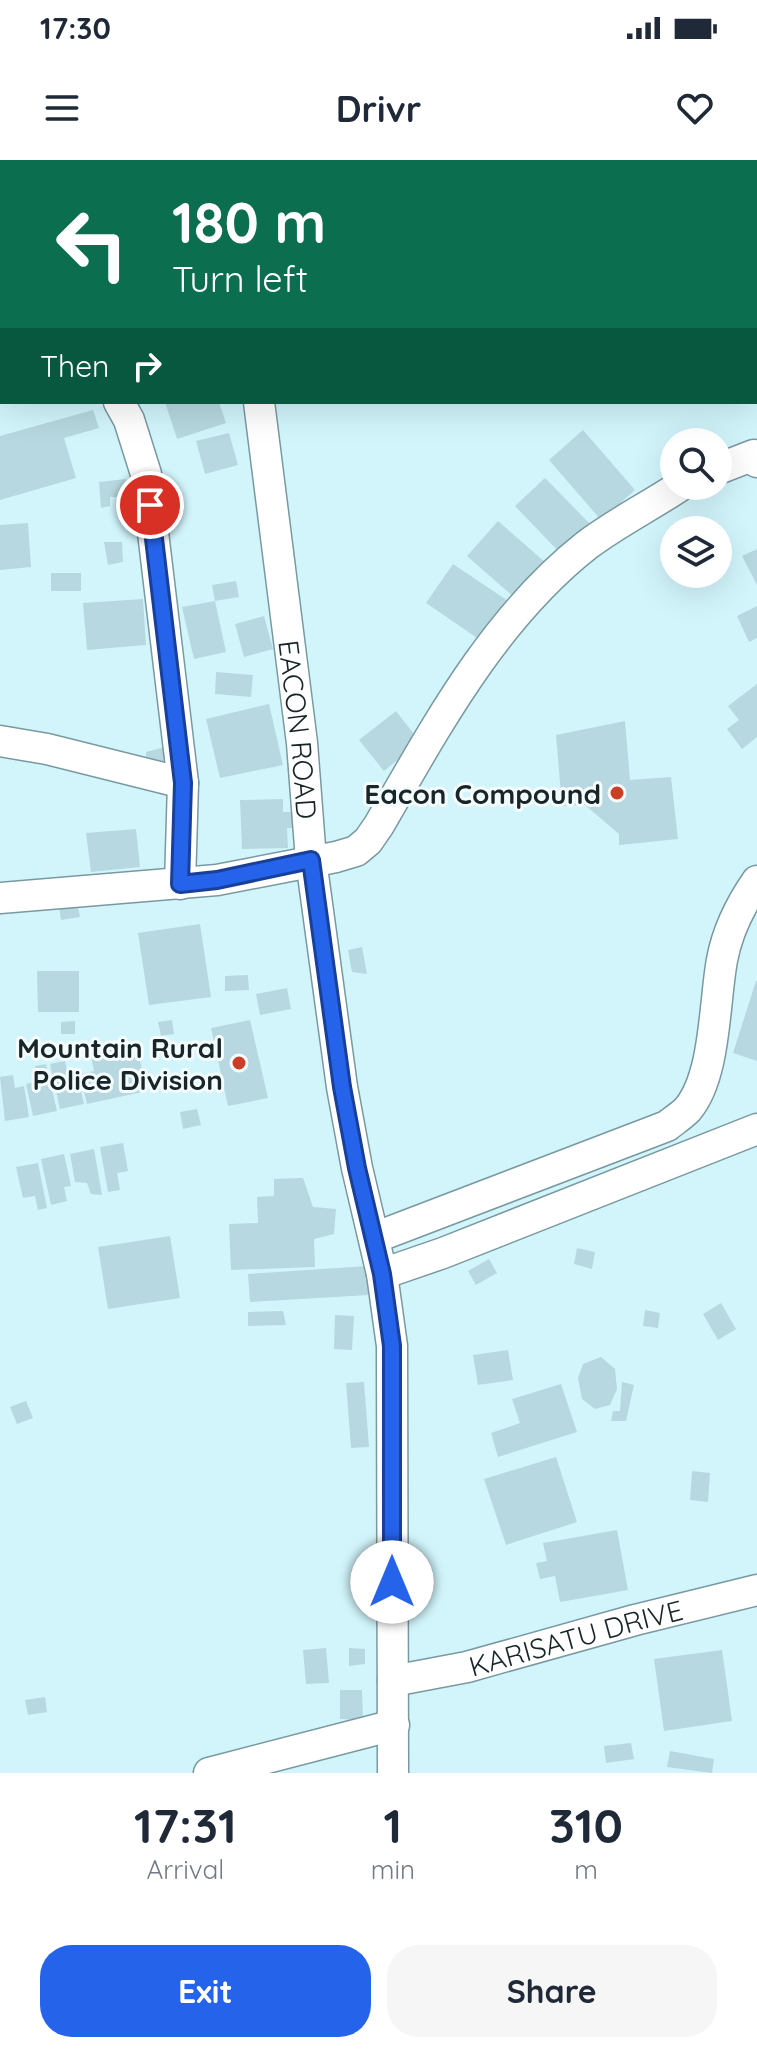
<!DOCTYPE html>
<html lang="en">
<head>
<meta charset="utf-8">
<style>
  body { margin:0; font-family:Quicksand,sans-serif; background:#f6f6f7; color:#1f2937; height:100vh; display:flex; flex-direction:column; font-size:30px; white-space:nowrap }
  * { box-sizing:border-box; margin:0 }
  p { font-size:26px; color:#747a83 }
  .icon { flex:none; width:44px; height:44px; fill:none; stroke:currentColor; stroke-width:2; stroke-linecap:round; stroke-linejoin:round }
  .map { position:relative; height:1613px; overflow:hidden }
  .side { display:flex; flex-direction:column; background:#fff; flex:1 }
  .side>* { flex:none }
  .hud { position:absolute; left:0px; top:0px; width:758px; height:244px; box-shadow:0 8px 32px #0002; background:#0b6e4f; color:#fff; overflow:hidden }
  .fabs { position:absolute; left:660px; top:268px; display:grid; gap:16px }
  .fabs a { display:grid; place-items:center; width:72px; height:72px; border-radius:50%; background:#fff; box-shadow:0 8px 32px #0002; font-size:40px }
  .pin { position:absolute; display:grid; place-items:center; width:68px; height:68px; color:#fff; margin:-34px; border:4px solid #fff; border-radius:50%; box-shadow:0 2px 8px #0007 }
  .me { position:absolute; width:88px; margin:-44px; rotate:0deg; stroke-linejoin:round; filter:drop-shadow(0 0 6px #0008) }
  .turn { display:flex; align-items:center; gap:28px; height:168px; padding:0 40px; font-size:36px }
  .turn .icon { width:104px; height:104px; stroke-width:2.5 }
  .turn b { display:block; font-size:56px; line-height:68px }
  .then { display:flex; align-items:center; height:76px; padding:0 40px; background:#0003; gap:16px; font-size:30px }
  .eta { display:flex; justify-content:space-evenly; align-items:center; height:136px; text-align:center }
  .eta b { font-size:48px; font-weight:700; line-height:56px }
  .primary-button { display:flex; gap:16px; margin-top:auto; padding:16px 40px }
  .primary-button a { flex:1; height:92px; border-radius:32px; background:#2563eb; color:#fff; font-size:32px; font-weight:700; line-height:92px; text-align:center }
  .primary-button a+a { background:#f6f6f7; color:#1f2937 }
  .status { display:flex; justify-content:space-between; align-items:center; height:56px; padding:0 40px; background:#fff; direction:ltr }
  .status svg { height:22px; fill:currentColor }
  header { display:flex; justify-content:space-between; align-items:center; height:104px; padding:0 40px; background:#fff; font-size:36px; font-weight:700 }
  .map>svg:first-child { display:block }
</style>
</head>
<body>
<div class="status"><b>17:30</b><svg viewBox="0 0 49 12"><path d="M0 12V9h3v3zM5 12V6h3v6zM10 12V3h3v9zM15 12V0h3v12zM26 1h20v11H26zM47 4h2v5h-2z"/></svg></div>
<header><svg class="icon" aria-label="menu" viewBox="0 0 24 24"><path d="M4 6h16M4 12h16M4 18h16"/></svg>Drivr<svg class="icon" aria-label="heart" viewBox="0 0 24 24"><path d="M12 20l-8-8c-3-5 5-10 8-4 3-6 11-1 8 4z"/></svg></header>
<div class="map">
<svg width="757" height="1613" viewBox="0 0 757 1613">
  <rect width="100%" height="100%" fill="#d2f5fc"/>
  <g fill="#b7d8e0">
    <polygon points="165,242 219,242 226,263 177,279"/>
    <polygon points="93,250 99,268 64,278 76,318 0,340 0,276"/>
    <polygon points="583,270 635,330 601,360 549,300"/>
    <polygon points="229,273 238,305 205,314 196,281"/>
    <polygon points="545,318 592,366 562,395 515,346"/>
    <polygon points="126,319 128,337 110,337 110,346 101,348 99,322"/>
    <polygon points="498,361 546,403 515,438 467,396"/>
    <polygon points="28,363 31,407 0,410 0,365"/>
    <polygon points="104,382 122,382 123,402 108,405"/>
    <polygon points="757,389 757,425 742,396"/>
    <polygon points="453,404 511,443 483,482 426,443"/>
    <rect x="51" y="413" width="30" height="18"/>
    <polygon points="236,421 239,437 215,441 212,425"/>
    <polygon points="143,439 146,485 87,490 83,443"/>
    <polygon points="215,441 226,492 194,499 182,447"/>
    <polygon points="757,446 757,478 749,482 737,456"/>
    <polygon points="264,456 273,489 244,497 235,464"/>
    <polygon points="216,512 253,515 251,537 215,534"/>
    <polygon points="757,524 757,577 742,589 727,569 739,560 728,546"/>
    <polygon points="269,544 283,605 220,618 206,559"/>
    <polygon points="396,551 420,582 384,611 359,580"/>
    <polygon points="625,561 630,620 671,617 678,679 619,685 619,674 585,645 562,646 556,575"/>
    <polygon points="169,586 168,608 146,606 146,592"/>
    <polygon points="283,639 283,652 295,652 296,668 287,668 288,688 242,689 240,640"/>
    <polygon points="136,669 140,707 91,712 86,673"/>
    <polygon points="77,743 80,757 61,760 59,746"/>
    <polygon points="200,764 211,837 149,845 138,773"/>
    <polygon points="362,787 367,814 352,812 348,790"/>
    <polygon points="37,811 79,811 79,852 38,852"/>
    <polygon points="248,815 249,830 225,831 225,816"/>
    <polygon points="756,821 757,821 757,901 733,893"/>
    <polygon points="287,828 291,849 260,855 256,834"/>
    <polygon points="172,860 174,874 161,876 158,862"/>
    <polygon points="250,860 268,938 228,946 211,868"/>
    <polygon points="75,861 75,874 61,874 61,862"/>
    <polygon points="122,884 125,899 139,896 147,931 87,944 80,914 94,911 90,891"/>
    <polygon points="65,901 68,916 77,914 84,944 60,949 50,904"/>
    <polygon points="46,904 57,951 33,956 26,924 39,921 35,906"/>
    <polygon points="13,915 15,928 24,926 29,957 5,961 0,917"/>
    <polygon points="197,949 201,965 183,969 180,952"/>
    <polygon points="123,983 128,1011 117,1013 120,1030 108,1032 100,987"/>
    <polygon points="94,989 102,1035 91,1034 87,1023 75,1022 70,994"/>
    <polygon points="64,994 71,1026 64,1027 67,1041 51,1045 41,999"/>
    <polygon points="38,1003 47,1048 38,1050 35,1036 23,1038 16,1007"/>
    <polygon points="303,1018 313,1047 336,1049 334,1074 314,1079 315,1107 231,1110 229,1064 258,1063 257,1037 274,1036 274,1019"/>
    <polygon points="170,1076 180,1138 108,1149 98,1087"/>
    <polygon points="577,1088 595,1092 592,1109 574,1104"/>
    <polygon points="489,1099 497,1113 476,1125 468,1111"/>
    <polygon points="367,1106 369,1135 250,1142 248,1114"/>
    <polygon points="721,1143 736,1169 718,1180 703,1154"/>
    <polygon points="645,1150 660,1153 658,1168 643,1166"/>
    <polygon points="283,1151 286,1165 248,1166 248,1152"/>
    <polygon points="335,1155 354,1156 352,1190 334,1189"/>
    <polygon points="508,1190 513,1220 478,1225 473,1195"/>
    <polygon points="601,1197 615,1209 617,1229 610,1245 595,1249 582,1239 578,1218 583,1204"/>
    <polygon points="364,1222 369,1287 351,1288 346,1223"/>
    <polygon points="622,1222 634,1225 626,1261 611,1261 613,1251 620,1251"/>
    <polygon points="561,1224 577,1272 498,1297 491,1273 520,1263 512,1239"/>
    <polygon points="26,1241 33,1258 17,1264 10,1247"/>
    <polygon points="556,1297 577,1362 506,1385 484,1319"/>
    <polygon points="692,1311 710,1313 708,1342 690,1340"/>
    <polygon points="617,1370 628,1430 560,1442 555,1416 540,1419 536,1403 547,1401 543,1383"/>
    <polygon points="326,1488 329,1523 306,1524 303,1490"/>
    <polygon points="349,1488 365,1489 365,1504 349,1506"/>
    <polygon points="722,1490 732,1561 664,1571 654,1499"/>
    <polygon points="340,1530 362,1530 363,1560 340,1559"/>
    <polygon points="45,1537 47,1552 28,1555 25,1540"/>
    <polygon points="631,1583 634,1599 606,1603 604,1586"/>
    <polygon points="670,1591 714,1599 712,1613 667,1607"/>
  </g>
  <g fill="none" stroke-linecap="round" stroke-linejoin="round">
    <g stroke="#7999a0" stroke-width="33">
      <g id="minor">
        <polyline points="227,0 227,2"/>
        <polyline points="0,44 2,47"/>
        <polyline points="119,242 129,260 146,314 183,623 180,724"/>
        <path id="s1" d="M259,242L302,583L311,700L342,927L357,1008L382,1114L392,1186L393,1613"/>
        <polyline points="718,309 754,295 757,302"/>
        <polyline points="0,581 47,589 183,623"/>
        <path d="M0,738L217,720L336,697L356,691L368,681L379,665C437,565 494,458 587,385C616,363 650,346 680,326"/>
        <path d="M374,1078L667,966C673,961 681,956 687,950C716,917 714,843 722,800C727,773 741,744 757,721"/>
        <polyline points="382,1114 443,1093 757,969"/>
        <path id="s2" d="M393,1521L467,1507L635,1460L757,1430"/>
        <polyline points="209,1613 394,1565"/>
      </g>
    </g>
    <use href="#minor" stroke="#fff" stroke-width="30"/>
  </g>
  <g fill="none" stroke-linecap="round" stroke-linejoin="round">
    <g stroke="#184099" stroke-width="20">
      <polyline id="route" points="150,345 183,623 180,724 217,720 311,700 342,927 357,1008 382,1114 392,1186 392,1422"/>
    </g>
    <use href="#route" stroke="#2563eb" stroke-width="14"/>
  </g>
  <g fill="#ca3f25" stroke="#f5fcfe" stroke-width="3">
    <circle cx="617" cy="633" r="8"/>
    <circle cx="239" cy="903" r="8"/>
  </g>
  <g text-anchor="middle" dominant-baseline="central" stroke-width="6" stroke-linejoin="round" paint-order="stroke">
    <g font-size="28" fill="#192629" stroke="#f5fcfe">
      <text stroke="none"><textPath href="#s1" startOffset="330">EACON ROAD</textPath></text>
      <text stroke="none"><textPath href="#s2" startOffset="188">KARISATU DRIVE</textPath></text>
    </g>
    <g font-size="28" font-weight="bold" fill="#192629" stroke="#f5fcfe" text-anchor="end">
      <text x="601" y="633">Eacon Compound</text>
      <text x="223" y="887">Mountain Rural<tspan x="223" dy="32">Police Division</tspan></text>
    </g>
  </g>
</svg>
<div class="fabs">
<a><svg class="icon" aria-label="search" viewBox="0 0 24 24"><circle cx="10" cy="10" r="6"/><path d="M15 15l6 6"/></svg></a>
<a><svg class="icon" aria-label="layers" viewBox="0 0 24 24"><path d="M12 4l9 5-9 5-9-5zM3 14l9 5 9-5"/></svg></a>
</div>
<div class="pin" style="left:150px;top:345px;background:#d93025"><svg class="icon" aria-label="arrive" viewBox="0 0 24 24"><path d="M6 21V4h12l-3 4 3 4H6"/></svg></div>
<svg class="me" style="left:392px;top:1422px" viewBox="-20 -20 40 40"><circle r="19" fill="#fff"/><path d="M0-13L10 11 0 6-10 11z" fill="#2563eb"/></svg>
<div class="hud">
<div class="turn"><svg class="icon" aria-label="left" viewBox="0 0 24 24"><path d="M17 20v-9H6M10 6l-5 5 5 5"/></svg><div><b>180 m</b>Turn left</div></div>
<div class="then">Then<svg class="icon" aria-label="right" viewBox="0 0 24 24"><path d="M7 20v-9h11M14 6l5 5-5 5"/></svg></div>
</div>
</div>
<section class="side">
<div class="eta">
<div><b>17:31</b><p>Arrival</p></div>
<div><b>1</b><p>min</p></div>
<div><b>310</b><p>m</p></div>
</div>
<div class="primary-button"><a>Exit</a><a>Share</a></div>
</section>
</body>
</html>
